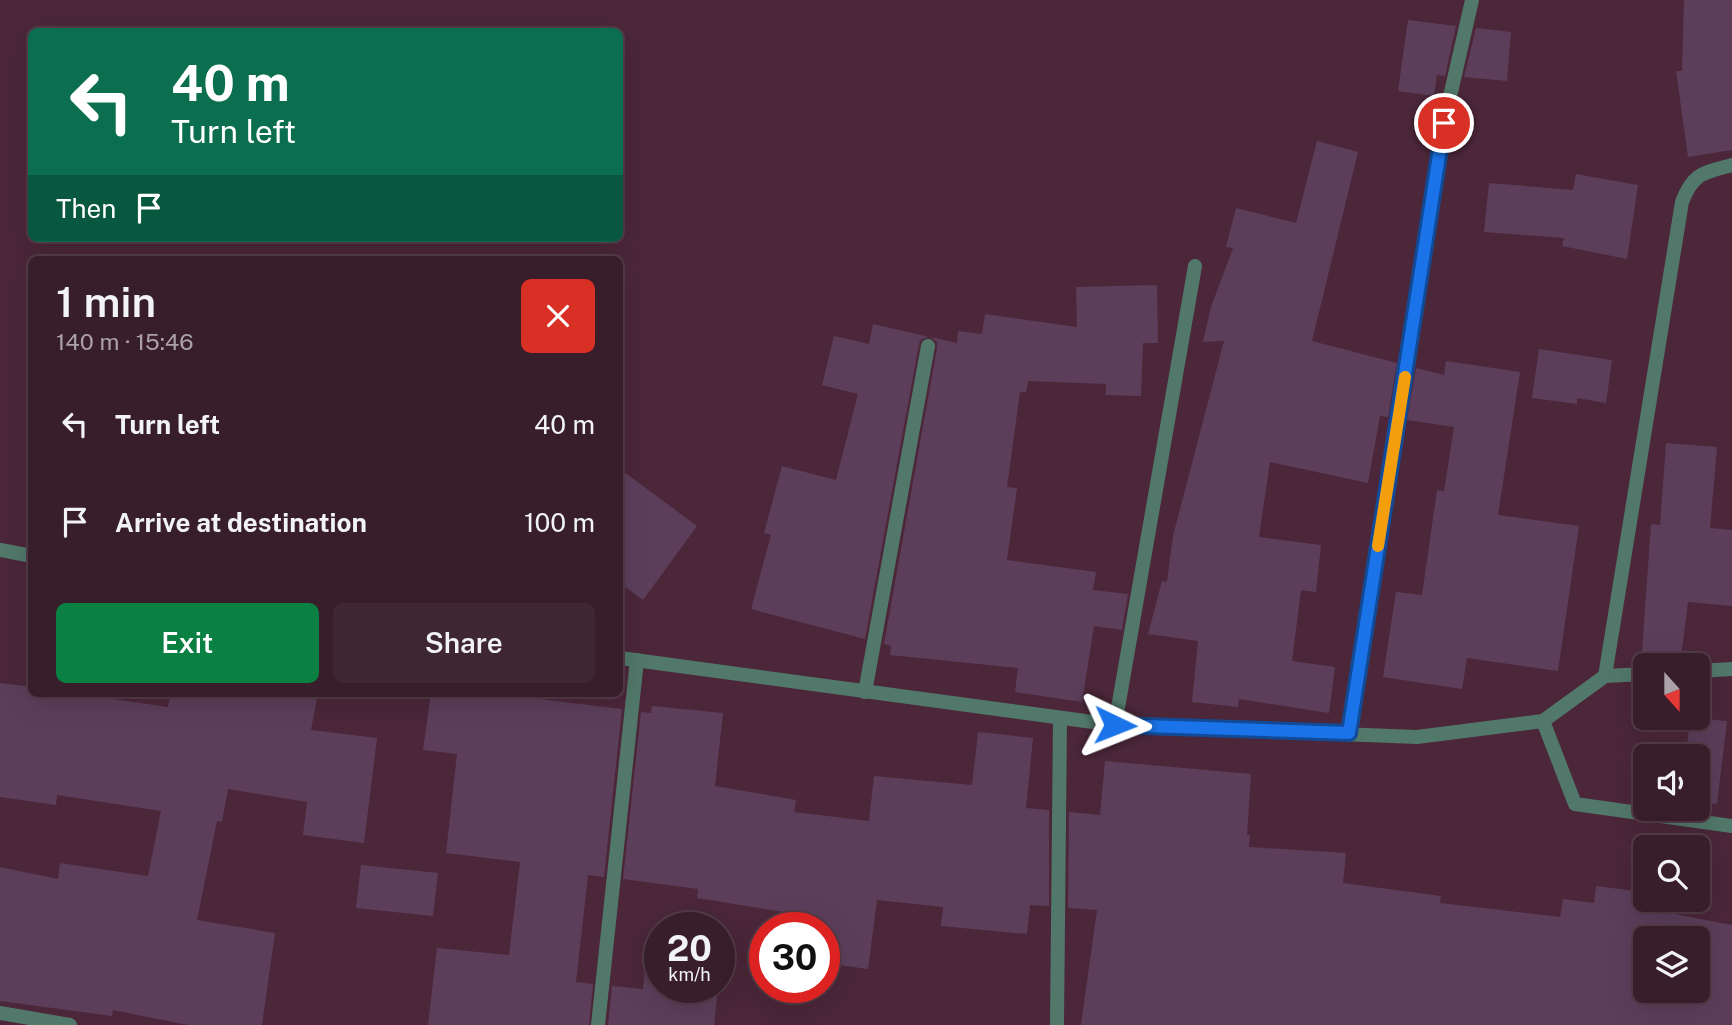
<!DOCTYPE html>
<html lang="en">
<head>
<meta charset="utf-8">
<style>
  body { margin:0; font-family:"Public Sans",sans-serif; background:#3f2633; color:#f1f3f6; height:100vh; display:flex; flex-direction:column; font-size:26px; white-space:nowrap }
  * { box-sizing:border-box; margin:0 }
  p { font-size:23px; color:#aba2a9 }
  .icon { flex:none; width:38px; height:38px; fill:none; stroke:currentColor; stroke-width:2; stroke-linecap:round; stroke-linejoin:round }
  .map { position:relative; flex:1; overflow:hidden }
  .details { position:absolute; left:28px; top:256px; width:595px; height:441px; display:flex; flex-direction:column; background:#381d2b; border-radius:10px; box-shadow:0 7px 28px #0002,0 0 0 2px #523b47 }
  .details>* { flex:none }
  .banner { position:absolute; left:28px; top:28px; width:595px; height:214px; border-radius:10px; box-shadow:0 7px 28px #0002,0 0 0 2px #523b47; background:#0b6e4f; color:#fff; overflow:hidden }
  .needle { width:46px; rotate:159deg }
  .fabs { position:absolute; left:1633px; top:653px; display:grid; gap:14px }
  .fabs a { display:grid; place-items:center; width:77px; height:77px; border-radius:10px; background:#381d2b; box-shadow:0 7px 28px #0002,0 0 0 2px #523b47; font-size:35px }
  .speed { position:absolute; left:644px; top:912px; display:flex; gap:14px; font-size:35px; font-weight:700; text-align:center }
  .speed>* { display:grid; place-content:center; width:91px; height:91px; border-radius:50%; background:#381d2b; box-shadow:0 7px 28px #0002,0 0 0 2px #523b47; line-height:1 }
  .speed small { font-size:18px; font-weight:400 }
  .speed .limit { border:10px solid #d22; background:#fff; color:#111 }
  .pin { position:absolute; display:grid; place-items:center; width:60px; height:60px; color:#fff; margin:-30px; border:4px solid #fff; border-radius:50%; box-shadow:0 2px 7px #0007 }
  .me { position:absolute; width:77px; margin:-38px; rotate:92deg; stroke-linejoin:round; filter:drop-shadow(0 0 5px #0008) }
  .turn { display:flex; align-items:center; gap:24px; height:147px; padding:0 28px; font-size:32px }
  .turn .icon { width:91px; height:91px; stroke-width:2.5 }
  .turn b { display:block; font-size:49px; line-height:60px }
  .then { display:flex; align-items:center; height:66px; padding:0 28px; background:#0003; gap:14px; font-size:26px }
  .round { display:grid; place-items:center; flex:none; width:74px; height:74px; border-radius:10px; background:#3f2633 }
  .head { display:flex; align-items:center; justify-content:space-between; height:119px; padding:0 28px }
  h1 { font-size:42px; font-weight:600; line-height:52px }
  .button { display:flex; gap:14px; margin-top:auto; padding:14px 28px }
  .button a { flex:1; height:80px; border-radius:10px; background:#0b8043; color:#fff; font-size:28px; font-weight:600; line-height:80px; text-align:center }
  .button a+a { background:#3f2633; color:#f1f3f6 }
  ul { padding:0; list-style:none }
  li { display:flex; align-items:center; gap:21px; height:98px; padding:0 28px }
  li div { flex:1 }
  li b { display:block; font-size:26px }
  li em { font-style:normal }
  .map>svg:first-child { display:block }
</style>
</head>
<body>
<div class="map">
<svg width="1732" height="1025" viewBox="0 0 1732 1025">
  <rect width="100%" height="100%" fill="#4b2739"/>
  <g fill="#5c3e5a" fill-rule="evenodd">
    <polygon points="1684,0 1732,0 1732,150 1688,157 1676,71 1682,71"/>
    <polygon points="1408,20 1456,26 1445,76 1437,75 1434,96 1398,91"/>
    <polygon points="1476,28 1511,32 1507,81 1464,77"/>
    <polygon points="1317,141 1358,152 1312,341 1397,363 1388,417 1380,416 1368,483 1270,462 1259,537 1321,545 1316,592 1301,590 1292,661 1335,667 1329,713 1239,699 1238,707 1192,702 1198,641 1148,634 1162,581 1167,582 1173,536 1224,341 1203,342 1211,307 1233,248 1226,247 1236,208 1296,223"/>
    <polygon points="1576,174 1638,185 1627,259 1562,246 1564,238 1484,232 1489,183 1573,190"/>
    <polygon points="1157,285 1158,343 1143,343 1141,396 1106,395 1106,384 1028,381 1026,392 1020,392 1007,487 1017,488 1007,560 1096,572 1093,590 1128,594 1122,630 1094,626 1082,702 1015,692 1018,668 890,655 891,646 884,644 937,348 937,342 931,337 957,343 958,331 982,334 985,314 1077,327 1076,287"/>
    <polygon points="873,324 929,337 921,339 919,344 865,639 751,609 771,535 764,533 782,466 836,480 858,394 822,385 834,336 869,344"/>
    <polygon points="1539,349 1612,360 1606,403 1577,398 1577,404 1532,398"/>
    <polygon points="1446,361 1520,372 1498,515 1579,526 1558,671 1467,658 1462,689 1383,677 1396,592 1422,595 1437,490 1444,491 1454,427 1407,420 1416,368 1444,375"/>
    <polygon points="1666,443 1717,447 1710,528 1732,530 1732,606 1688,602 1680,665 1641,665 1651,524 1660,525"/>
    <polygon points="620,469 697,526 643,600 620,583"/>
    <polygon points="0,683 32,687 32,693 72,693 168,707 171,693 318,693 311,730 377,738 364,843 303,835 307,802 228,789 222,822 217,821 197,920 275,933 262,1025 188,1025 113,1010 112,1016 0,1001 0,867 58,879 60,863 148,876 161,811 57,795 56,805 0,797"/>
    <polygon points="431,693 540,693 539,699 622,709 604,877 588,875 576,982 593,984 589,1025 428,1025 437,948 509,955 520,862 446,853 457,754 423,750"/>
    <polygon points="652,706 723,713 715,786 796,800 794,812 869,821 874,776 972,785 978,732 1033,738 1026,808 1049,810 1049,906 1030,905 1027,934 941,926 943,907 877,900 868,969 824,963 824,928 800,928 802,915 697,898 698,889 623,879 641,712 651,713"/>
    <polygon points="1690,718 1727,721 1717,804 1698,802 1698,756 1686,756"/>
    <path d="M1105,761L1251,774L1247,835H1250L1249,847L1346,853L1343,883L1441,896L1440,903L1560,917L1563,899L1594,903L1596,886L1635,891L1633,906L1732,925V1025H1081L1097,910L1068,908L1069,812L1100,815ZM1645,938H1698V990H1645Z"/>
    <polygon points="361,865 438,873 433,916 356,908"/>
    <polygon points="647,948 660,950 660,987 718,987 714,1025 608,1025 612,986 643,989"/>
  </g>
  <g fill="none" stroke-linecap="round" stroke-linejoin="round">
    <g stroke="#51786a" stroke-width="14">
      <polyline points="0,550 32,556"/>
      <polyline points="620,658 1115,725 1417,737 1543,721 1605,676 1645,674"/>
      <polyline points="1698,671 1732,669"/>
      <path d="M1605,676L1682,202C1693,173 1703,173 1732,165"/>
      <polyline points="865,692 928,346"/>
      <polyline points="1543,721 1575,804 1732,826"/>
      <polyline points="1115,725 1195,266"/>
      <polyline points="1349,733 1444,123 1472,0"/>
      <polyline points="0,1013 70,1025"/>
      <polyline points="598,1025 637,660"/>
      <polyline points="1057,1025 1060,720"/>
    </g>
  </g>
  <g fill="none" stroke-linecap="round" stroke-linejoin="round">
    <g stroke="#114b97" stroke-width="18">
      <polyline id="route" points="1115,725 1349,733 1444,123"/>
    </g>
    <use href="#route" stroke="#1a73e8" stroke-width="12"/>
    <polyline stroke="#f59e0b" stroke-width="12" points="1378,546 1405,377"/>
  </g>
</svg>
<div class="fabs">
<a><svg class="needle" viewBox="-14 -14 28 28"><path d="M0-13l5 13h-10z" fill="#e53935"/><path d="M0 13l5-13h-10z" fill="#aba2a9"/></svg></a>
<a><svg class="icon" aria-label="sound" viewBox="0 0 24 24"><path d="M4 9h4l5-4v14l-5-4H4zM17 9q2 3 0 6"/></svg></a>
<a><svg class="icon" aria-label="search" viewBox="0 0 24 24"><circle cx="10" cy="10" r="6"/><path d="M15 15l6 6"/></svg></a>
<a><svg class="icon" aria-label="layers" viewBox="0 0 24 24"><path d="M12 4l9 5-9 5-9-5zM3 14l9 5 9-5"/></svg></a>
</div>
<div class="speed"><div>20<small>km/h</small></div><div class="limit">30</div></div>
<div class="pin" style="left:1444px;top:123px;background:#d93025"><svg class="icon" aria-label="arrive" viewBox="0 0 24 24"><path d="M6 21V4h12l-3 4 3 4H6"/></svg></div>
<svg class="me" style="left:1115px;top:725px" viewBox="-20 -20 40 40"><path d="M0-17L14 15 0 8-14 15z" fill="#1a73e8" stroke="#fff" stroke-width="4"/></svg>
<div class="banner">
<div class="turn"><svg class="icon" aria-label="left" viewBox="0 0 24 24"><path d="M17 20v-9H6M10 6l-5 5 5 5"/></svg><div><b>40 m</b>Turn left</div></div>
<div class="then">Then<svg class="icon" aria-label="arrive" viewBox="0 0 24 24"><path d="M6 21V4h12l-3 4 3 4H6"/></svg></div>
</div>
<section class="details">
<div class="head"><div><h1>1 min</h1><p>140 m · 15:46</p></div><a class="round" style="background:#d93025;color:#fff"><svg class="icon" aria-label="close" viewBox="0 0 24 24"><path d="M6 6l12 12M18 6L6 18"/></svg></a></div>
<ul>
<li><svg class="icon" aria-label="left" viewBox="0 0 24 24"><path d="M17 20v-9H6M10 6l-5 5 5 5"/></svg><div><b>Turn left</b></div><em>40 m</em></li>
<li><svg class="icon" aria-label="arrive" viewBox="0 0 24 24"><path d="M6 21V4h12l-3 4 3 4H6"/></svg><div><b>Arrive at destination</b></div><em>100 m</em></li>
</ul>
<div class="button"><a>Exit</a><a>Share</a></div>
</section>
</div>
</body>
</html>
